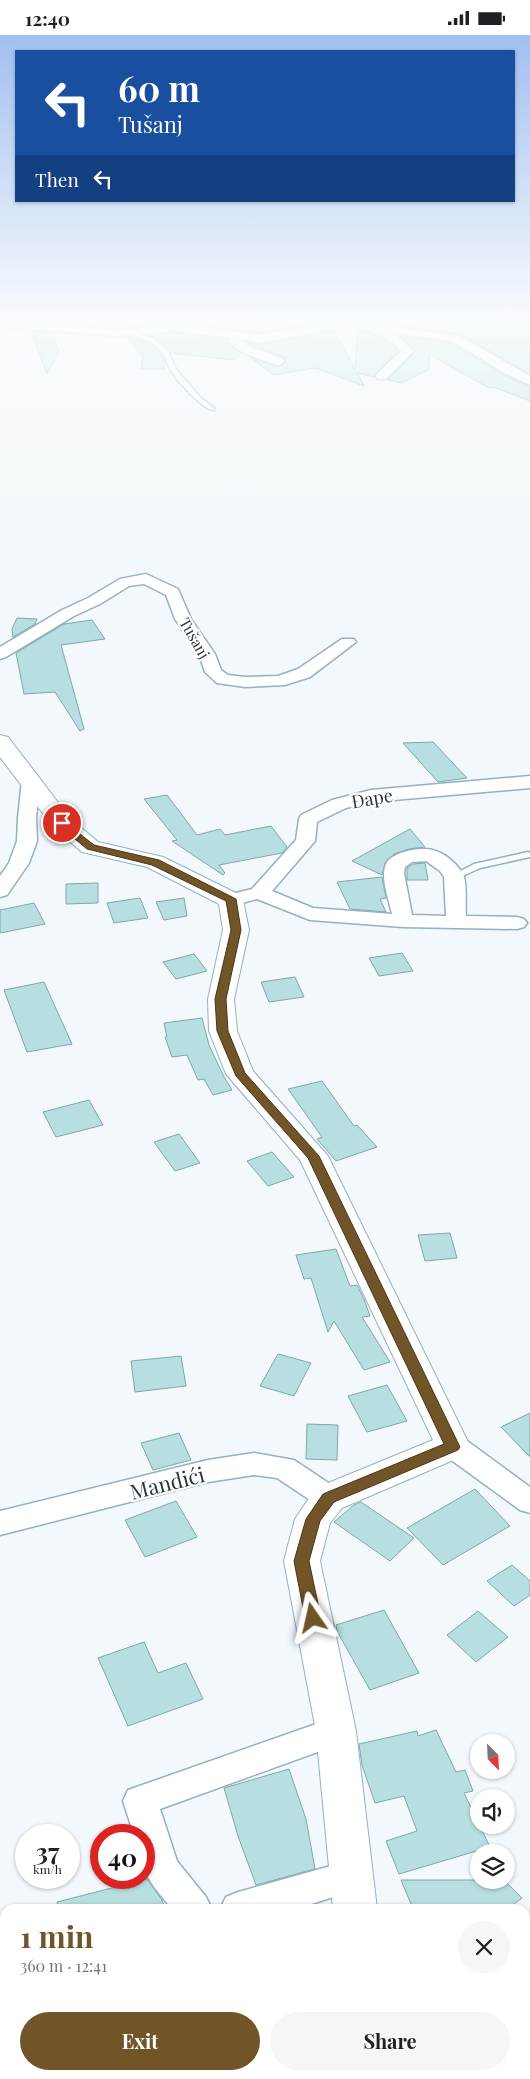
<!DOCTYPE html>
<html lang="en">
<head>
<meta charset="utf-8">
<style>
  body { margin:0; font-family:"Playfair Display",serif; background:#f6f6f6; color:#202124; height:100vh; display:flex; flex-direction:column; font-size:19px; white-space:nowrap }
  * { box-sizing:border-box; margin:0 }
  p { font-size:16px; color:#757577 }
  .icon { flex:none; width:28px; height:28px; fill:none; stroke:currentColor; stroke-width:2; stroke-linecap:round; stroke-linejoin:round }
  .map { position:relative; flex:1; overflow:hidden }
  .details { position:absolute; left:0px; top:1869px; width:530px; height:176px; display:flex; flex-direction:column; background:#fff; border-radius:15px 15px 0 0; box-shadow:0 1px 4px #0004 }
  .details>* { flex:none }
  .banner { position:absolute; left:15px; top:15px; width:500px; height:152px; border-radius:0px; box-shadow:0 1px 4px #0004; background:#1a4fa0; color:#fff; overflow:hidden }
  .needle { width:32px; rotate:156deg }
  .buttons { position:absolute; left:470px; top:1699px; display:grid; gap:10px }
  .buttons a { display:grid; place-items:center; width:45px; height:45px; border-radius:50%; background:#fff; box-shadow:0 1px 4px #0004; font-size:25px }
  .speed { position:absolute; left:15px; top:1789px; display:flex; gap:10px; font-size:25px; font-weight:700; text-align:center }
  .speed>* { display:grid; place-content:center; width:65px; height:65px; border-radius:50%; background:#fff; box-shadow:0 1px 4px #0004; line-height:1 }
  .speed small { font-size:12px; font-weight:400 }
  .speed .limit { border:8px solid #d22; background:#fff; color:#111 }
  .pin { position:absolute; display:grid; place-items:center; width:42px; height:42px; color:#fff; margin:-21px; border:2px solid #fff; border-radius:50%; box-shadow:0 1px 5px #0007 }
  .me { position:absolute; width:55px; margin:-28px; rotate:349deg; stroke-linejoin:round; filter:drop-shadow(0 0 4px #0008) }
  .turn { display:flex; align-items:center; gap:18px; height:105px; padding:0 20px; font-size:22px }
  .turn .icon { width:65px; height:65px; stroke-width:2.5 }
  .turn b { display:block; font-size:35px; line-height:42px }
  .then { display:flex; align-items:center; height:48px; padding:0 20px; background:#0003; gap:10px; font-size:19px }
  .round { display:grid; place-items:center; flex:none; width:52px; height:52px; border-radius:26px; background:#f6f6f6 }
  .overview { display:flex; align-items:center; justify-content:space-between; height:85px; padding:0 20px }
  h1 { font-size:30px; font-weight:700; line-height:38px; color:#715528 }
  .cta { display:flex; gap:10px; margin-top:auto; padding:10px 20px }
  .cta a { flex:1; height:58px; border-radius:30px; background:#715528; color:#fff; font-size:20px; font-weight:700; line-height:58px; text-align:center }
  .cta a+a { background:#f6f6f6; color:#202124 }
  .status { display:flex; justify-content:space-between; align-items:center; height:35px; padding:0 25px; background:#fff; direction:ltr }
  .status svg { height:14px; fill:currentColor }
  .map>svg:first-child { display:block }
</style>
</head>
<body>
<div class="status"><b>12:40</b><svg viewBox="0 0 49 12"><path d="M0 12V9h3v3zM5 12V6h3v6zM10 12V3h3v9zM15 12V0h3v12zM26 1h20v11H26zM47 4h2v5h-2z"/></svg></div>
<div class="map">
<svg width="530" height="2044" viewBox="0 0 530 2044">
  <rect width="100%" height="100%" fill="#f2f8fc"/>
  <g fill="#b7dfe1" stroke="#80a7aa">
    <polygon points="127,284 253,285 253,288 325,284 329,286 259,298 176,288 124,292"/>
    <polygon points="377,284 459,284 456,289 501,292 505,288 530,290 530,339 460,299 372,287"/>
    <polygon points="31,296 51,298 59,316 47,339"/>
    <polygon points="334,296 355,334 358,296 371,298 392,310 398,316 377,337 374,342 357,338 364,351 315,333 274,340 252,324 278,332 286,327 284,322 248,308 259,310"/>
    <polygon points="176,298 227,304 227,307 241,318 234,325 171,318 155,303 148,300"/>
    <polygon points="400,301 451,308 505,341 530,352 530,366 493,352 489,353 430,320 428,335 402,348 388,345 416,316"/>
    <polygon points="127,302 146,307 157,315 164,324 165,334 141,334 143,322"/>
    <polygon points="17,583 37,584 35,589 13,602 12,594"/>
    <polygon points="92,585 105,604 61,610 84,694 80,696 55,657 24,659 16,618 64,589"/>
    <polygon points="433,707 467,743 438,747 403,708"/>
    <polygon points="167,760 197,800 220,794 225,800 271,791 287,812 282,818 219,830 225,838 223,840 172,806 177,805 144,764"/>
    <polygon points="410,794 425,812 409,814 394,819 385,828 382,840 352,826"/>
    <polygon points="425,828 428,845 407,845 407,833 413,829"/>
    <polygon points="382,842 386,863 380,864 386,877 350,874 337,847"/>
    <polygon points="98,848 98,868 66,869 66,849"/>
    <polygon points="140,863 148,883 114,888 107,868"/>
    <polygon points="184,863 187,881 164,885 156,867"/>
    <polygon points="34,868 45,889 0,898 0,875"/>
    <polygon points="402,918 413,936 379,941 369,923"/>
    <polygon points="194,919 207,936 176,944 163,927"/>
    <polygon points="295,942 304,962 269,967 261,947"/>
    <polygon points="44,947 72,1009 27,1017 4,955"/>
    <polygon points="202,983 209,1010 224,1042 232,1055 213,1060 204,1044 198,1045 187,1020 172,1022 165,1002 167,1002 164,988"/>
    <polygon points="322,1046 354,1091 357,1090 377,1112 336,1126 317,1104 322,1102 288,1054"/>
    <polygon points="89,1065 103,1090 56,1102 43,1077"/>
    <polygon points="179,1099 200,1128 175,1136 154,1107"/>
    <polygon points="272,1117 294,1142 268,1151 247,1126"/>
    <polygon points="450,1198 457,1223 425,1226 418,1200"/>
    <polygon points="336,1214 350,1251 357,1250 364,1264 370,1281 362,1282 390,1327 364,1335 334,1286 328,1297 311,1243 304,1244 296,1220"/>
    <polygon points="278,1319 311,1328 294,1361 260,1351"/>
    <polygon points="181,1321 186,1351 135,1357 131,1326"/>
    <polygon points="387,1350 407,1386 367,1397 348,1361"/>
    <polygon points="530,1378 530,1422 501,1392"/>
    <polygon points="307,1389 338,1390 337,1425 306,1424"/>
    <polygon points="179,1398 191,1425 153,1435 141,1408"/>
    <polygon points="475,1454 510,1491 443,1530 407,1493"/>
    <polygon points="176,1466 197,1502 145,1522 125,1485"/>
    <polygon points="361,1467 414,1503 390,1526 334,1487 354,1470"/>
    <polygon points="512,1530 530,1546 530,1560 514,1571 487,1546"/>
    <polygon points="384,1575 419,1638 370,1655 337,1596 336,1590"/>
    <polygon points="478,1576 508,1602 476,1627 447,1600"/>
    <polygon points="144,1607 158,1638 186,1628 203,1664 128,1691 98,1623"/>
    <polygon points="436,1695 456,1737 465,1735 473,1756 464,1758 490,1812 399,1839 386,1806 417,1796 404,1761 375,1768 362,1730 359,1709 417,1696 418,1701"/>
    <polygon points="289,1734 306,1784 315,1834 256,1850 238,1801 224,1753"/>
    <polygon points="147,1844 162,1865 165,1874 58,1874 57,1867"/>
    <polygon points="401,1845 504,1845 522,1863 508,1874 413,1874"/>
  </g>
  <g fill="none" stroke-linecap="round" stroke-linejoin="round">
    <g stroke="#92b1c2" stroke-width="3">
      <g id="service">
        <path d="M130,296L154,304L168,316L176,334L201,363L214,373V375C204,376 175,344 170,334C167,329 166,321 162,317C153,306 141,303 128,299Z"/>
        <polygon points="528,817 530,818 530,822 480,833 454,845 449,842 474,829"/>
        <polygon points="5,1969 5,1987 0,1988 0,1970"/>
        <polygon points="241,2040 261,2040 262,2044 242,2044"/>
      </g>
    </g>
    <g stroke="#92b1c2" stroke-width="3">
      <g id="minor">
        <path d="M352,284H375L365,288L459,301L530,341V350L506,339L452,306L391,298L401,304L414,316L386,344H378L376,341L378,338L401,316L393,308L372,296L348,292L259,308L239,304L253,313L282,323L284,326L282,329L278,330C261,325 240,319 228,306L231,303L176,296L116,301L0,292V286L116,295L176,290L196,291L259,300Z"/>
        <polygon points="502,284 530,284 530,288 508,287"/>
        <polygon points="146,539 178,554 191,584 215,619 221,635 228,640 245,642 278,641 298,634 342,604 354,604 356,607 310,642 285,650 245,652 217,648 205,637 199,619 175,584 166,560 144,549 129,551 100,569 74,581 6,622 0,624 0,612 62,575 88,563 120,544"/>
        <polygon points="31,739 37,741 40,745 36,783 37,806 29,828 7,860 0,862 0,841 9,828 17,806 18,783 22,745 25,741"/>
        <path d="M530,741V753L371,767L346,773L317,787L315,806L272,856L313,873L392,879C389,865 380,843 386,829C392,816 425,811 436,816C447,820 460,831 464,842C467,853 465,869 466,881L517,882L524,884L527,888L524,892L517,894L403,892L310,885L257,864L231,871L224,869L221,865L224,861L252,854L296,805L299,784L301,780L332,765L371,755ZM426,826L440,836L444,842L446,881L412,880L404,838L405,832L412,827Z"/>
        <polygon points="453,1400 463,1403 530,1452 530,1478 520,1475 443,1419 439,1411 443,1403"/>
        <polygon points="254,1418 294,1425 339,1455 344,1463 339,1471 329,1474 319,1471 277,1443 254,1440 208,1447 0,1500 0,1476 208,1425"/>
        <path d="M336,1682L348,1686L352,1696L348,1706L160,1774L177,1826L206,1862L212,1874H172C162,1861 146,1846 144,1829C142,1820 144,1809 144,1800H134L123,1766L128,1755Z"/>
        <polygon points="352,1825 364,1830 369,1841 364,1852 296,1874 220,1874 226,1862 238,1857"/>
      </g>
    </g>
    <g stroke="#92b1c2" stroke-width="2">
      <g id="tertiary">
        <polygon points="0,700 8,702 70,783 98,807 163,822 240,860 243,865 249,895 234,964 237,996 253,1036 328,1121 470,1411 465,1420 342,1473 330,1488 320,1526 356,1696 377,1874 333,1874 316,1696 284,1526 295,1484 316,1453 433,1405 300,1125 226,1039 209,996 208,964 223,895 219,869 147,832 82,817 54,793 0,722"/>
        <rect x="349" y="2040" width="46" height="4"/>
      </g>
    </g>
    <use href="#service" fill="#fff" fill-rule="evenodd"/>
    <use href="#minor" fill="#fff" fill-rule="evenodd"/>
    <use href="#tertiary" fill="#fff" fill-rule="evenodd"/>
  </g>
  <linearGradient id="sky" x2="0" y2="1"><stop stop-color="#a1bff0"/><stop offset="0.5" stop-color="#f9fcfe"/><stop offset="1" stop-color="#f9fcfe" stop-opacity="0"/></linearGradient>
  <rect width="530" height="570" fill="url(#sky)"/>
  <polygon fill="#715528" stroke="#49371a" points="62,785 94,810 159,825 236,864 241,895 226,964 228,996 245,1038 319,1121 460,1412 458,1415 334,1467 320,1486 309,1526 321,1583 319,1588 313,1590 308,1588 305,1583 294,1526 306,1484 323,1459 444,1409 308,1123 236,1041 217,996 215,964 231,895 226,866 152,830 87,814 58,790 58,786"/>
  <g text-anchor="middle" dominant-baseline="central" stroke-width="4.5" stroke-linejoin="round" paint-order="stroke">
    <g font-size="15" fill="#29363d" stroke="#fff">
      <text transform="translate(195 603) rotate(60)">Tušanj</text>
    </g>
    <g font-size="18" fill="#29363d" stroke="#fff">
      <text transform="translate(372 763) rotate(-10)">Đape</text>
    </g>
    <g font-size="21" fill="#29363d" stroke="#fff">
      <text transform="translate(167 1447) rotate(-14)">Mandići</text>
    </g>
  </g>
</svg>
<div class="buttons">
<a><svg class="needle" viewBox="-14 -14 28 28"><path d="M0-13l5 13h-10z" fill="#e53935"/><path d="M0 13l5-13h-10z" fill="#757577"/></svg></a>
<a><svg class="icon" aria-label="sound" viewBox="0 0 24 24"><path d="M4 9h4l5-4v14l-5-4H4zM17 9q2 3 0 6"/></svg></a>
<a><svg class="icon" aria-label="layers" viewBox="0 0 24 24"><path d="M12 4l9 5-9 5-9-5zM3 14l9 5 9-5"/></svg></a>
</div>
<div class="speed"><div>37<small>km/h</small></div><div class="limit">40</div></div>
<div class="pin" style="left:62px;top:788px;background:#d93025"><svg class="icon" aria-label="arrive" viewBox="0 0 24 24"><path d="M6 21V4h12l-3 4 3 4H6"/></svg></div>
<svg class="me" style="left:313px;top:1583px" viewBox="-20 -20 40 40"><path d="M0-17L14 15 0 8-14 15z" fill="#715528" stroke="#fff" stroke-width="4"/></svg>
<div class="banner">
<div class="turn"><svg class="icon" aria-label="left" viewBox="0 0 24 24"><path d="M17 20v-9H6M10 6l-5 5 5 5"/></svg><div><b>60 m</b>Tušanj</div></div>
<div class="then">Then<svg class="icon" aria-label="left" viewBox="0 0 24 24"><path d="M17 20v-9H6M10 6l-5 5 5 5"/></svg></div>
</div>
<section class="details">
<div class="overview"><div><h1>1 min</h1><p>360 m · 12:41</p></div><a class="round"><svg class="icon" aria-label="close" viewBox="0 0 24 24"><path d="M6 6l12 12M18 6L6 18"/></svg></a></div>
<div class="cta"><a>Exit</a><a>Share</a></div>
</section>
</div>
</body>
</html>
